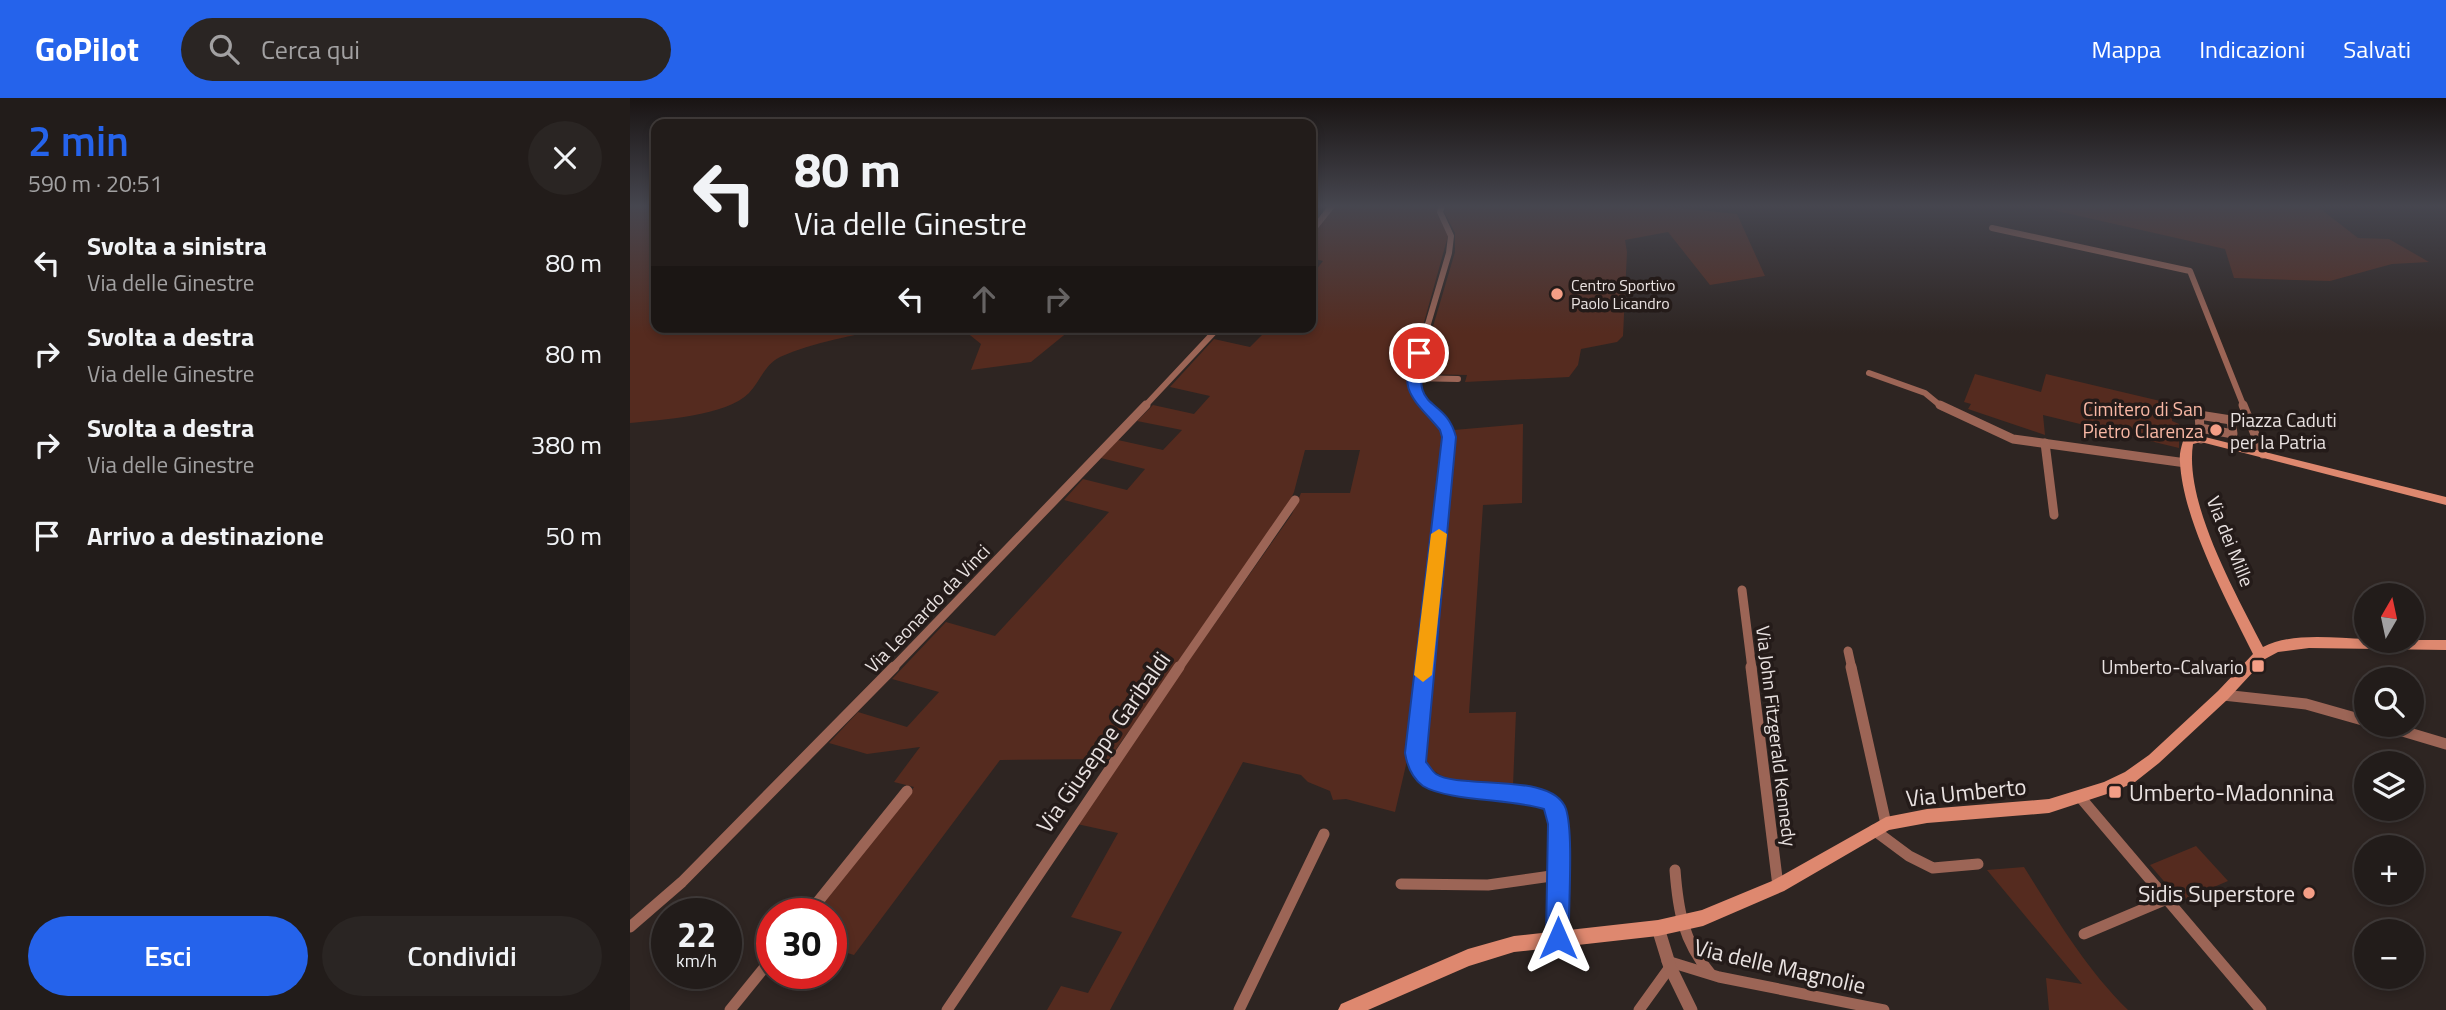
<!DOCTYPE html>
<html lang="it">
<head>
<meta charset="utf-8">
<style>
  body { margin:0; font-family:"Titillium Web",sans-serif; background:#2a2523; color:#f1f3f6; height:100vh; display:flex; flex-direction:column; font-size:26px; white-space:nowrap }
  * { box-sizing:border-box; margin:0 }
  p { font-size:23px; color:#a2a1a2 }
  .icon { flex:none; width:38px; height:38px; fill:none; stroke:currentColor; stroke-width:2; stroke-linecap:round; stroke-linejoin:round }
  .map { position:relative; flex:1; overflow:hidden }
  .side { display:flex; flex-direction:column; background:#221c1a; width:630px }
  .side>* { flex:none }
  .banner { position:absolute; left:21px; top:21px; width:665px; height:214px; border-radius:14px; box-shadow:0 4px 10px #0003,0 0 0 2px #3f3a39; background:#221c1a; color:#f1f3f6; overflow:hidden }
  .needle { width:46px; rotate:9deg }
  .fabs { position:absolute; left:1724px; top:485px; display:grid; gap:14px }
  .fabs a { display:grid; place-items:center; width:70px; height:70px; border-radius:50%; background:#221c1a; box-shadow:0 4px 10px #0003,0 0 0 2px #3f3a39; font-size:35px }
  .speed { position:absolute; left:21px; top:800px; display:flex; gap:14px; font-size:35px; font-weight:700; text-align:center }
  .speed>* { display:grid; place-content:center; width:91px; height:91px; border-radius:50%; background:#221c1a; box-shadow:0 4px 10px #0003,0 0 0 2px #3f3a39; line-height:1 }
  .speed small { font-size:18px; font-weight:400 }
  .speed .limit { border:10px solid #d22; background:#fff; color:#111 }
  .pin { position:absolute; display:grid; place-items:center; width:60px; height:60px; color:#fff; margin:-30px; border:4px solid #fff; border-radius:50%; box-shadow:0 2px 7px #0007 }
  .me { position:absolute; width:77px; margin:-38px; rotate:0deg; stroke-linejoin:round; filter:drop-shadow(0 0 5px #0008) }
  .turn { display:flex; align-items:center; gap:24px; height:147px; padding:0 28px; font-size:32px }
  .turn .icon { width:91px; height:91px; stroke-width:2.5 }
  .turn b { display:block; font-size:49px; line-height:60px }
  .lanes { display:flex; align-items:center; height:66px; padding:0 28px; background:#0003; justify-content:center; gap:35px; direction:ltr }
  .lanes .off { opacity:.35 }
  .round { display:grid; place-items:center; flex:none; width:74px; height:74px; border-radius:37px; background:#2a2523 }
  .overview { display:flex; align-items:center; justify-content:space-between; height:119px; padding:0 28px }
  h1 { font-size:42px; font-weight:600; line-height:52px; color:#2563eb }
  .action { display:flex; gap:14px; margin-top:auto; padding:14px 28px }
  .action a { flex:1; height:80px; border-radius:42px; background:#2563eb; color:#fff; font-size:28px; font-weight:600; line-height:80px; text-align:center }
  .action a+a { background:#2a2523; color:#f1f3f6 }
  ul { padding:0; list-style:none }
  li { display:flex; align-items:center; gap:21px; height:91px; padding:0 28px }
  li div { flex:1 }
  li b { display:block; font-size:26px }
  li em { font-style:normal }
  header { display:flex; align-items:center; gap:42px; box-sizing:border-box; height:98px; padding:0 35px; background:#2563eb; color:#fff }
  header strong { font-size:33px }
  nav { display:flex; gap:38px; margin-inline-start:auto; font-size:24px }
  .search { width:490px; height:63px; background:#2a2523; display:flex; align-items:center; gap:18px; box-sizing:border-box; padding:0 24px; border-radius:38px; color:#a2a1a2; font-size:26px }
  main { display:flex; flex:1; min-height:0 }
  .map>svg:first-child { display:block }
</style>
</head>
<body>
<header>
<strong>GoPilot</strong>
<div class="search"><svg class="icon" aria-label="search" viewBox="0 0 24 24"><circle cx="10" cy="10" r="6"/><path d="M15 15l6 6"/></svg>Cerca qui</div>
<nav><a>Mappa</a><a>Indicazioni</a><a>Salvati</a></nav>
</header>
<main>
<section class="side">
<div class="overview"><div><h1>2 min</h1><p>590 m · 20:51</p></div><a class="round"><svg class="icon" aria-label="close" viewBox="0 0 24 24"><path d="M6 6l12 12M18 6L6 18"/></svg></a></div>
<ul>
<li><svg class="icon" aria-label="left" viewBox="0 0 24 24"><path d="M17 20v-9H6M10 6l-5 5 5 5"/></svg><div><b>Svolta a sinistra</b><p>Via delle Ginestre</p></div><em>80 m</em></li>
<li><svg class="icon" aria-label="right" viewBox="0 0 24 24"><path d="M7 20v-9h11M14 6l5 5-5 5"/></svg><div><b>Svolta a destra</b><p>Via delle Ginestre</p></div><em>80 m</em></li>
<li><svg class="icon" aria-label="right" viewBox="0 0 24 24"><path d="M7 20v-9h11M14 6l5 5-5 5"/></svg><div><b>Svolta a destra</b><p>Via delle Ginestre</p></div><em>380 m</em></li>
<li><svg class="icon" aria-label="arrive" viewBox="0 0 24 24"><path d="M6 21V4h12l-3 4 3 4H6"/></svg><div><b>Arrivo a destinazione</b></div><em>50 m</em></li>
</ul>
<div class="action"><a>Esci</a><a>Condividi</a></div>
</section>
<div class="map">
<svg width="1816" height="912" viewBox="0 0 1816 912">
  <rect width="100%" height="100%" fill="#2e2522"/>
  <g fill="#552b1f">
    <path d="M0,108H26V229H259C224,238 183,244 150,259C134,267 130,284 119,295C97,318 30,322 0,325Z"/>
    <path d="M706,108H809L807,115L818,138L778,282C779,306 811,316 815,339L776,667L765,714L716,701L703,702L700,693L678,684L671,677L613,664L480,912H417L431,888L458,895L492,834L441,819L488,735L447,726L488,663L662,416L671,395H720L730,352H675L664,394L655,414L479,661L370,662L224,857L201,850V816H184L284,689L264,684L290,649L237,656L199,645L228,614L277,629L309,594L262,581L316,524L365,538L479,414L434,402L453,381L497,392L515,371L471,360L488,342L533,352L552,332L507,323L523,307L564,316L580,298L540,289L584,241L620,249L640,229H681V178L693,163L681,160V139Z"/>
    <polygon points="817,108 1031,108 1107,116 1135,178 1080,187 1038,134 995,142 997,154 993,238 987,244 951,251 948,267 939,279 835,284 837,277 789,276 825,154 825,135 814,114"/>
    <polygon points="1405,108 1687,108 1728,140 1759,141 1799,164 1762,166 1700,183 1604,180 1595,151"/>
    <polygon points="330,229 444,229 401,264 341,272 351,246"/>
    <polygon points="1345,276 1411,294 1416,276 1543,306 1542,323 1549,326 1549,350 1413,317 1415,337 1338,311 1341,306 1334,304"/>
    <polygon points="893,326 892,405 853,407 839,615 886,614 883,688 815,680 796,668 792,642 824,332"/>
    <polygon points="1566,748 1598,783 1551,803 1520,767"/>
    <path d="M1394,769C1426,820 1455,870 1498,912H1419L1416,880L1452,886L1357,772Z"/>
  </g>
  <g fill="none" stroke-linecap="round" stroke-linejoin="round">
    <g stroke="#9c6556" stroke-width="6">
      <polyline points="1362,130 1560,173 1614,309"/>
      <polyline points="681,134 702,108"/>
      <polyline points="1239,275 1295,295 1312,309"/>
      <polyline points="782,280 828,281"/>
      <polyline points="514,309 589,229"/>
      <polyline points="798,309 783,292 782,280 819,155 821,138 810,114 812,108"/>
    </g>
    <g stroke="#9c6556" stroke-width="9">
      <polyline points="1310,307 1383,341 1556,365"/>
      <polyline points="1613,307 1633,356"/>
      <polygon points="1569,317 1601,322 1603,336 1570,330"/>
      <polyline points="1570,330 1571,341"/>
      <polyline points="1415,345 1424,417"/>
      <polyline points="1112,492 1122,571"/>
      <polyline points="1218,553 1222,571"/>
      <polyline points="262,571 516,307"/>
      <polyline points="548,571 665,402"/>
      <polyline points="794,571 819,339 817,331 796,307"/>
    </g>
    <g stroke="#9c6556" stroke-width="11">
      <path d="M794,569C791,601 769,676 812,686C840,693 871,691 899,696C918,701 926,707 928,726L927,840"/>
      <polyline points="1121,569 1148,788"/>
      <polyline points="1221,569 1256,726"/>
      <polyline points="1593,597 1676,606 1736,623"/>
      <polyline points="1749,626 1816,646"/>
      <polyline points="1450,699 1631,912"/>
      <polyline points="1244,732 1279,758 1303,770 1348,766"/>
      <path d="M1045,772C1048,812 1053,843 1080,875"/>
      <polyline points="771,786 858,787 928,777"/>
      <polyline points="178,816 277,693"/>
      <polyline points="0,829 52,784 264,569"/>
      <polyline points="1454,836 1537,801"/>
      <polyline points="1037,863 1089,879 1254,912"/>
      <polyline points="100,912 142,860"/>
      <polyline points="317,912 549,569"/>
      <polyline points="609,912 694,736"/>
      <polyline points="1009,912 1040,869"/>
    </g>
    <polyline stroke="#9c6556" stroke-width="13" points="1028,830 1040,869 1061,912"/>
    <path fill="#de886f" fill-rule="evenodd" d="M1571,338L1816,399V407L1571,344L1563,346C1554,405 1606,496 1633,549C1663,534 1703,540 1736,541V542H1816V552L1679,550L1648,554L1635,561L1598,601L1529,665L1505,684L1483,694L1419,715L1297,725L1259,732L1154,793L1073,828L1028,838L884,854L839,868L738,912H708L711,906L838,851L884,838L1028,822L1072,812L1142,783L1256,719L1297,711L1419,701L1474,684L1495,674L1519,657L1588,593L1623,556C1597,503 1553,423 1550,364C1549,357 1551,350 1553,343L1554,341Z"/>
  </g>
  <linearGradient id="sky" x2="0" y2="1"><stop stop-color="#191413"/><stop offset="0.46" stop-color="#46464f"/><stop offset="1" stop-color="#46464f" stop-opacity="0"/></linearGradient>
  <rect width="1816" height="235" fill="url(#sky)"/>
  <path fill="#2563eb" stroke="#184099" stroke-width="2" d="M785,253L796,255C778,316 815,296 826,339L796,664C799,667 802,673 806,676C830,692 923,673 936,711C944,737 938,809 939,840L935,847L928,851L920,847L916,840L918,726L914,711C882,701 817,703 793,688C782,680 777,667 775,655L812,339L810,332C786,303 765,292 785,253Z"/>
  <polygon fill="#f59e0b" points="809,431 817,436 802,577 793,584 784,577 801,436"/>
  <g fill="#f49e86" stroke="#241b19" stroke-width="2.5">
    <circle cx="927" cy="196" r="7"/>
    <circle cx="1586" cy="332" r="7"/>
    <rect x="1621" y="561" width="14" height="14" rx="3.5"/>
    <rect x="1478" y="687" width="14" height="14" rx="3.5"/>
    <circle cx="1679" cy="795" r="7"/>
  </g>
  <g text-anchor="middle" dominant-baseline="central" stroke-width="7" stroke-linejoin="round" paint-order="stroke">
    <g font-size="16" fill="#e9e2e1" stroke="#241b19" text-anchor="start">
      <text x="941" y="187">Centro Sportivo<tspan x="941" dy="18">Paolo Licandro</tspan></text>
    </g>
    <g font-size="19" fill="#f9b8a5" stroke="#241b19">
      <text x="1513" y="310">Cimitero di San<tspan x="1513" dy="22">Pietro Clarenza</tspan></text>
    </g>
    <g font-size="19" fill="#e9e2e1" stroke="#241b19" text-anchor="start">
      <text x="1600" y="321">Piazza Caduti<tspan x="1600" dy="22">per la Patria</tspan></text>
      <text x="1614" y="568" text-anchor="end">Umberto-Calvario</text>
    </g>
    <g font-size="19" fill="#e9e2e1" stroke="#241b19">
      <text transform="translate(1601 443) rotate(68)">Via dei Mille</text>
      <text transform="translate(297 510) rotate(-46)">Via Leonardo da Vinci</text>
      <text transform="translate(1147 638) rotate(83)">Via John Fitzgerald Kennedy</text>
    </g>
    <g font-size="23" fill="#e9e2e1" stroke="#241b19">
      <text transform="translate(473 644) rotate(-55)">Via Giuseppe Garibaldi</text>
      <text transform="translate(1336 694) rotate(-6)">Via Umberto</text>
      <text transform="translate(1150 868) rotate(13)">Via delle Magnolie</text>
    </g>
    <g font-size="23" fill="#e9e2e1" stroke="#241b19" text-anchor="start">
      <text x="1499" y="694">Umberto-Madonnina</text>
      <text x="1665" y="795" text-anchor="end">Sidis Superstore</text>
    </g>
  </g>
</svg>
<div class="fabs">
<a><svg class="needle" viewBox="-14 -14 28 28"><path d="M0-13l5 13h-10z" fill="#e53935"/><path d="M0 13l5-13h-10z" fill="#a2a1a2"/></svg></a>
<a><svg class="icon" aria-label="search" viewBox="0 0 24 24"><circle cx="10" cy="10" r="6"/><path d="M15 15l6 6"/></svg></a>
<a><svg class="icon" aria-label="layers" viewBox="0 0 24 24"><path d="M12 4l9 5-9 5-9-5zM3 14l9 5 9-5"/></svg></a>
<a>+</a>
<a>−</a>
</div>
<div class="speed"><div>22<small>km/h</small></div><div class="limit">30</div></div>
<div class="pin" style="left:789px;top:255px;background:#d93025"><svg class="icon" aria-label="arrive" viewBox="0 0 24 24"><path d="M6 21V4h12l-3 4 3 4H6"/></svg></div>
<svg class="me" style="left:928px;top:840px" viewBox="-20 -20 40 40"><path d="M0-17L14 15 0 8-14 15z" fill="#2563eb" stroke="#fff" stroke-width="4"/></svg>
<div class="banner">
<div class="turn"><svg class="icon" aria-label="left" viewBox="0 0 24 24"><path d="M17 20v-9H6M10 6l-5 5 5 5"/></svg><div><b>80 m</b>Via delle Ginestre</div></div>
<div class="lanes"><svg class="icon" aria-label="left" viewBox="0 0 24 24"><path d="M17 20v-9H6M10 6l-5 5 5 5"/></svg><svg class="icon off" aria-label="ahead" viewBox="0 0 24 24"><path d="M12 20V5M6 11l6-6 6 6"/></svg><svg class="icon off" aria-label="right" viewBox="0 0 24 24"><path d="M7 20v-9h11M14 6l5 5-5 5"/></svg></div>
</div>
</div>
</main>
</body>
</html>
